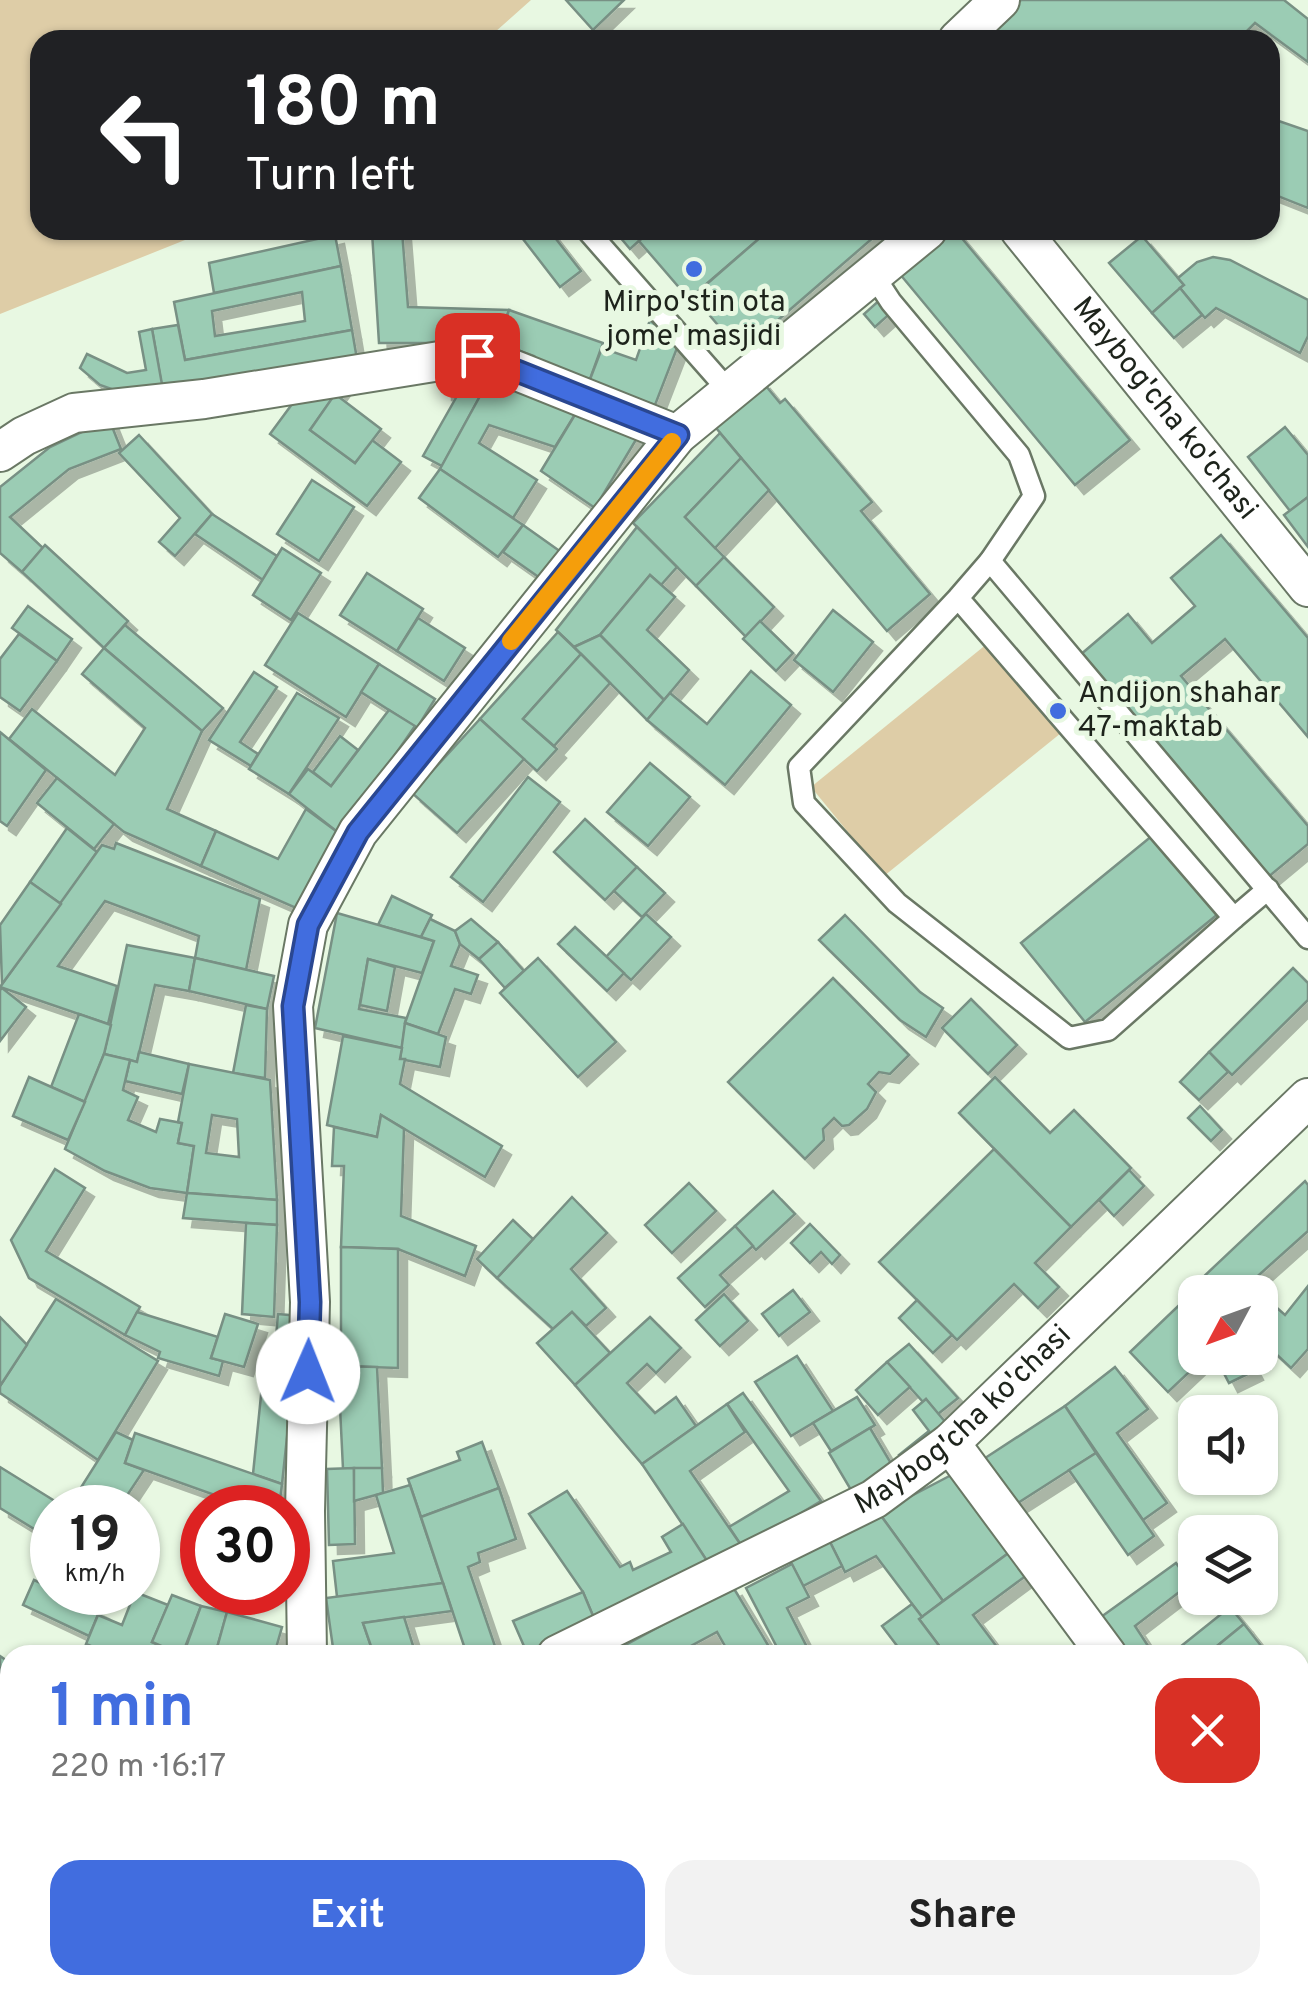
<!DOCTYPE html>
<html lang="en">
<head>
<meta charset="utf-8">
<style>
  body { margin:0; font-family:Overpass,sans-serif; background:#f2f2f2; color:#222; height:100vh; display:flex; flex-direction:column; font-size:38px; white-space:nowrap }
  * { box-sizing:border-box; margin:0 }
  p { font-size:32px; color:#767676 }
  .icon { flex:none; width:55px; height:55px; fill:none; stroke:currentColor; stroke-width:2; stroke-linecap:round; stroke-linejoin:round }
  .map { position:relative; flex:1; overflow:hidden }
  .panel { position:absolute; left:0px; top:1645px; width:1310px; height:350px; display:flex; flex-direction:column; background:#fff; border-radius:30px 30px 0 0; box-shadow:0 2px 8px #0004 }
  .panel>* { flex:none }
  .top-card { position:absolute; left:30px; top:30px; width:1250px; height:210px; border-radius:30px; box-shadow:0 2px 8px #0004; background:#202124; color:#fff; overflow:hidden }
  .needle { width:65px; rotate:229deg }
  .tools { position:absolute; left:1178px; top:1275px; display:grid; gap:20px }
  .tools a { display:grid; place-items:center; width:100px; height:100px; border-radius:20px; background:#fff; box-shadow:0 2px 8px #0004; font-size:50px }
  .speed { position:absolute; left:30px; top:1485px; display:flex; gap:20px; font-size:50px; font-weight:700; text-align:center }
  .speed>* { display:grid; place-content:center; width:130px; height:130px; border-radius:50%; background:#fff; box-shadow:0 2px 8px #0004; line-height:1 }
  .speed small { font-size:25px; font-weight:400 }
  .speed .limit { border:15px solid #d22; background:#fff; color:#111 }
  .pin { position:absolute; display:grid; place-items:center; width:85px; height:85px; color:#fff; margin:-42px; border-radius:20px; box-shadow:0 5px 15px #0006 }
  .me { position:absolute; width:110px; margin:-55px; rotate:1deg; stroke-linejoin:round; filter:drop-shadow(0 0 8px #0008) }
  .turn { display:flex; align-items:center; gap:35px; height:210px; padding:0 50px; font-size:45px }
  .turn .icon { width:130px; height:130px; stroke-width:2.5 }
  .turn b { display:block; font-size:70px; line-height:85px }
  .round { display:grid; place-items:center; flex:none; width:105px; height:105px; border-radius:30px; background:#f2f2f2 }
  .headline { display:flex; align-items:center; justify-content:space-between; height:170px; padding:0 50px }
  h1 { font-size:60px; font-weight:700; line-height:75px; color:#416ddf }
  .primary-button { display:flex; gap:20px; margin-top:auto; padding:20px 50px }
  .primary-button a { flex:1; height:115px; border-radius:30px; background:#416ddf; color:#fff; font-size:40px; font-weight:700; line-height:115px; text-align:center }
  .primary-button a+a { background:#f2f2f2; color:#222 }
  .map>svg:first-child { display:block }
</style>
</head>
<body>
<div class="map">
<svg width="1308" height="1995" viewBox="0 0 1308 1995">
  <defs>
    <filter id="shadow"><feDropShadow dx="9" dy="9" stdDeviation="0" flood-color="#0004"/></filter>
  </defs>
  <rect width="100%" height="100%" fill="#e8f8e2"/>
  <g fill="#decda7">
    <polygon points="0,0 531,0 486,40 40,40 40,230 210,230 0,314"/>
    <polygon points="988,643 1061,733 884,876 811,787"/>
  </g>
  <g fill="#9bccb4" stroke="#789084" stroke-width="2.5" fill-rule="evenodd" filter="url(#shadow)">
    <polygon points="566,0 624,0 593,30"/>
    <polygon points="1021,0 1284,0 1308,19 1308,62 1255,23 1238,40 979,40"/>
    <polygon points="1270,118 1308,131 1308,208 1270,193"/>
    <polygon points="516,230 549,230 581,271 560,287"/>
    <polygon points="614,230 651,230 630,249"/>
    <polygon points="651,230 769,230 689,299 639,241"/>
    <polygon points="769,230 882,230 741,352 693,296"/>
    <polygon points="951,230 955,230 1130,440 1075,485 899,273"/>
    <polygon points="402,231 408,307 509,310 498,343 379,343 372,232"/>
    <polygon points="335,235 341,266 214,293 209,263"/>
    <polygon points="1142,236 1184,285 1152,313 1109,263"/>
    <polygon points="1213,257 1230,260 1308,300 1308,336 1300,353 1216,308 1205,318 1180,288 1184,285 1178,278 1197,262"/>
    <path d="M341,266L352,330L185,360L174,302ZM302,292L305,321L215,336L212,311Z"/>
    <polygon points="1180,288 1202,315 1174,338 1152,313"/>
    <polygon points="883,297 894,310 875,327 864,314"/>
    <polygon points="509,310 603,343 589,382 532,362 534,356 498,343"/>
    <polygon points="650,320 677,348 655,405 589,382 602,348 636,360"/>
    <polygon points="178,325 185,360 352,330 358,365 164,399 152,329"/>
    <polygon points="152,329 163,390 131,396 100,385 80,368 87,354 127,373 146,370 139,332"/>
    <polygon points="443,369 491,376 442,466 423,456 457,396 443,391"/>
    <polygon points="491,376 579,408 555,447 489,425 479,443 537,480 513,518 440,469"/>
    <polygon points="761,380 780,403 785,399 872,502 861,511 930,594 887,631 711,422"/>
    <polygon points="340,388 310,430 355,463 372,440 401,462 367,506 270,434 301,392"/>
    <polygon points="335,394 381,429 355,463 310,430"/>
    <polygon points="579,408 640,433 595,508 541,471"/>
    <polygon points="109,419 121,449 69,469 10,517 43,548 22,572 0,553 0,487 50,447"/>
    <polygon points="1285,427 1308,455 1308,497 1290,511 1248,457"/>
    <polygon points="720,433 741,458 685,517 724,557 696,586 633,523"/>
    <polygon points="139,435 212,514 175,556 159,542 180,518 119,453"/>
    <polygon points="741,458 769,490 715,548 685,517"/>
    <polygon points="440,469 523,525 498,557 419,498"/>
    <polygon points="312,480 354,507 319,561 277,534"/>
    <polygon points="1308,497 1308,547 1284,515"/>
    <polygon points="212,514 277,556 263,580 195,534"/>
    <polygon points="523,525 561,552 540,578 503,552"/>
    <polygon points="637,527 677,567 661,585 650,575 600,635 574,647 556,630"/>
    <polygon points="1221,535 1308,638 1308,737 1225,639 1181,676 1308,826 1308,844 1267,878 1079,656 1128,614 1152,643 1195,606 1171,578"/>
    <polygon points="45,545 128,621 104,648 22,572"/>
    <polygon points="282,548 321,573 291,620 253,595"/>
    <polygon points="724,557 774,607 746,637 696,586"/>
    <polygon points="367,573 423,609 397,651 340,615"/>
    <polygon points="650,575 675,597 647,630 689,670 664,700 600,635"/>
    <polygon points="28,606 72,639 57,661 12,628"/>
    <polygon points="833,610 873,642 833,692 794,660"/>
    <polygon points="298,613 379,664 346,717 265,665"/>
    <polygon points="418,618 465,648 444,681 397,651"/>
    <polygon points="760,621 793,653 776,671 743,639"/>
    <polygon points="125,625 223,708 202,731 104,648"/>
    <polygon points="558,632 581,654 523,719 557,749 537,771 480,719"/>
    <polygon points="19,634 57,661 20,711 0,697 0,659"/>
    <polygon points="600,635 664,700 647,720 574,647"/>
    <polygon points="104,648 202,731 167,809 216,831 201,866 124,832 9,739 32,709 115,775 145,728 82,674"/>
    <polygon points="581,654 610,683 554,746 523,719"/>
    <polygon points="379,664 435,699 417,728 361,692"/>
    <polygon points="751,671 791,705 725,785 647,720 670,693 707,724"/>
    <polygon points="254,672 277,687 240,742 258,754 251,766 209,740"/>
    <polygon points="297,693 339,718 289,794 249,769"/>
    <polygon points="389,710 415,726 340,834 289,794 308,769 331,786"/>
    <polygon points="480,719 524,759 457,833 412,793"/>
    <polygon points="0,732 46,770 7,826 0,821"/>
    <polygon points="340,736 358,750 331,786 313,772"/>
    <polygon points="650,763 690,797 648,846 607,812"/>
    <polygon points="528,777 560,802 483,902 451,877"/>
    <polygon points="57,778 114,824 94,849 37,803"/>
    <polygon points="306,809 340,834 296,908 201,866 216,831 278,859"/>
    <polygon points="585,819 637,867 605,900 554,852"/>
    <polygon points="67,828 97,852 61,904 30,882"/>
    <polygon points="1153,835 1218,914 1085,1022 1021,943"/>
    <polygon points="116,843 260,899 246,970 195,958 199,936 105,901 58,966 117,986 108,1024 0,987 102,845 114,849"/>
    <polygon points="637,867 665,893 642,917 614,891"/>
    <polygon points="30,882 61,904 2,984 0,925"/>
    <polygon points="392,896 432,915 421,937 378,925"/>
    <polygon points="337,913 434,941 422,973 368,959 359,1009 406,1018 402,1048 315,1028"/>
    <polygon points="646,914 671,937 631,980 606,957"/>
    <polygon points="845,915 920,992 943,1008 926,1037 900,1020 819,940"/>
    <polygon points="430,919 455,931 460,944 451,966 478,975 471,994 455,989 438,1034 405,1023 434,941 421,937"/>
    <polygon points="471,919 498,942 479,959 460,944 455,931"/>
    <polygon points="575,927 624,973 607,991 558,944"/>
    <polygon points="498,942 524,971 505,988 479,959"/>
    <polygon points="127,945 195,958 189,991 155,985 137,1062 104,1054"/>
    <polygon points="195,958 274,976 267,1009 189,991"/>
    <polygon points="538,958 616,1042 578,1077 500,993"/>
    <polygon points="368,959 395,967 387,1011 360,1005"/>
    <polygon points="1293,968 1308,983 1308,1000 1232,1075 1209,1052"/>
    <polygon points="833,978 909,1055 890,1074 879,1072 868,1084 876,1092 867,1109 849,1125 842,1126 834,1118 823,1129 824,1140 805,1159 728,1082"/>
    <polygon points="2,988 26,1007 0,1041 0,990"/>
    <polygon points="971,999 1017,1045 988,1074 942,1028"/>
    <polygon points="246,1005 267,1009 265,1078 233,1073"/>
    <polygon points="79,1014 111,1025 104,1054 85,1102 51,1087"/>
    <polygon points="405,1023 446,1037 440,1067 400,1059"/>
    <polygon points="343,1036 402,1048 400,1059 405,1059 400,1084 502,1146 485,1177 381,1115 377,1137 327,1125"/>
    <polygon points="139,1052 189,1064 182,1094 125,1081 130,1060 137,1062"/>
    <polygon points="1209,1052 1228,1072 1199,1100 1180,1082"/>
    <polygon points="104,1054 130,1060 123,1090 138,1097 128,1120 156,1132 160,1119 182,1123 178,1143 194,1146 187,1193 150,1188 105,1171 65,1149"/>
    <path d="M189,1064L270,1080L277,1200L187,1193L194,1146L178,1143L182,1123L178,1122ZM212,1115L237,1119L239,1157L206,1153Z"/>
    <polygon points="29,1077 85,1102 68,1140 13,1116"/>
    <polygon points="995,1077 1050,1133 1074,1110 1131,1168 1071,1227 959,1113"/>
    <polygon points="1200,1106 1222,1130 1211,1141 1188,1118"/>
    <polygon points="381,1115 404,1129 401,1216 476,1246 465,1276 398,1249 341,1247 344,1166 332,1166 334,1127 377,1137"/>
    <polygon points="994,1149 1071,1227 1035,1263 1059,1287 1038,1308 1014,1284 957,1340 879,1262"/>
    <polygon points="55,1169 85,1188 46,1251 140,1307 125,1335 29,1278 11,1240"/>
    <polygon points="1129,1170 1144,1186 1114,1216 1099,1200"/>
    <polygon points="1305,1181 1308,1185 1308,1231 1250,1283 1260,1292 1210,1292 1199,1281"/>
    <polygon points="689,1183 716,1211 672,1253 645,1225"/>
    <polygon points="773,1191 795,1214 756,1250 735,1226"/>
    <polygon points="187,1193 277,1200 277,1225 183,1218"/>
    <polygon points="572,1197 607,1233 571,1269 606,1308 586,1326 572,1312 553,1329 497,1278"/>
    <polygon points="513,1220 533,1239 497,1278 477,1259"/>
    <polygon points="246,1223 277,1225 274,1317 242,1314"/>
    <polygon points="810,1224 840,1255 832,1264 821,1252 810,1263 791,1243"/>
    <polygon points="735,1226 753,1246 720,1275 729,1285 705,1307 678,1278"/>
    <polygon points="341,1247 398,1249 398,1368 341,1366"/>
    <polygon points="1308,1286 1308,1349 1291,1368 1260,1339 1260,1293 1285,1315"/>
    <polygon points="793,1290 810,1312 779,1336 762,1314"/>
    <polygon points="1195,1290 1195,1358 1204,1358 1168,1392 1130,1352"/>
    <polygon points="724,1294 748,1321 720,1346 696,1320"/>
    <polygon points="56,1299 158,1361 98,1460 0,1393 0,1386"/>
    <polygon points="917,1300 952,1335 933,1353 899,1318"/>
    <polygon points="137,1312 218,1337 211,1358 223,1361 219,1376 158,1358 160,1352 125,1335"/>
    <polygon points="572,1312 610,1353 575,1385 537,1343"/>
    <polygon points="225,1314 258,1324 244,1367 211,1358"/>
    <polygon points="278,1314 300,1316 296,1351 275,1349"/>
    <polygon points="0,1317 27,1345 0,1386"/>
    <polygon points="650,1317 681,1348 656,1373 647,1364 627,1383 655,1413 676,1397 696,1426 642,1464 575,1385"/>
    <polygon points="909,1344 958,1398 938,1414 926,1399 923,1402 887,1362"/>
    <polygon points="797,1356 833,1411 791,1436 755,1382"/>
    <polygon points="1216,1358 1247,1358 1254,1371 1229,1383"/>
    <polygon points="887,1362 910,1387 878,1415 856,1390"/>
    <polygon points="338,1366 377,1367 382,1468 343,1469"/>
    <polygon points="1115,1367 1148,1409 1117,1433 1167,1503 1143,1520 1065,1406"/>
    <polygon points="263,1376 293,1381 282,1484 253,1474"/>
    <polygon points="743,1393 821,1501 743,1548 729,1527 789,1491 727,1404"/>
    <polygon points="857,1397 875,1425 831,1451 813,1423"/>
    <polygon points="926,1399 952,1430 907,1466 899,1455 929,1431 913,1410"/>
    <polygon points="727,1404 745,1432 690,1471 743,1548 711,1567 642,1464"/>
    <polygon points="1065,1406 1096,1453 1010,1508 979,1462"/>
    <polygon points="870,1428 895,1470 854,1495 829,1453"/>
    <polygon points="116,1432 133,1440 125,1463 144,1470 126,1497 122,1493 111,1508 68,1508"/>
    <polygon points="135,1433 282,1484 279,1508 251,1508 125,1463"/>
    <polygon points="482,1442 499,1488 421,1517 408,1479 460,1460 457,1452"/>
    <polygon points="1096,1453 1154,1536 1128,1555 1069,1470"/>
    <polygon points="0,1467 66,1508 52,1508 52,1540 0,1508"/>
    <polygon points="354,1468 355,1544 329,1545 327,1469"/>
    <polygon points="354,1468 382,1468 383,1493 354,1501"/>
    <polygon points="957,1472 1014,1549 943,1601 879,1513"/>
    <polygon points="410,1485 443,1583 337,1597 333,1561 394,1553 376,1495"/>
    <polygon points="499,1488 516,1539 478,1553 480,1562 468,1567 498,1655 467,1655 421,1517"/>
    <polygon points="567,1491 620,1567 630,1562 633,1570 671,1552 662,1537 683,1524 711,1567 596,1623 583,1592 529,1514"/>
    <polygon points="879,1513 943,1601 922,1617 876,1556 845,1572 829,1540"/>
    <polygon points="829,1540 842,1566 803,1586 790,1561"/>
    <polygon points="1014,1549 1031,1572 973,1615 1003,1655 946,1655 919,1619"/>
    <polygon points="1176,1563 1191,1583 1135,1626 1154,1655 1117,1655 1094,1622"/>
    <polygon points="792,1564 809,1597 787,1608 811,1655 781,1655 746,1588"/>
    <polygon points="34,1580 52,1588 52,1592 62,1592 100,1610 89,1636 23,1605"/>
    <polygon points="443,1583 452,1611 363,1623 374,1655 334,1655 326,1598"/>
    <polygon points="733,1587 774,1655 730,1655 717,1632 674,1655 607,1655"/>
    <polygon points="135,1592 168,1605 152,1642 171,1650 169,1655 112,1655 86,1644 98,1615 122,1625"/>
    <polygon points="583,1592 596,1623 527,1653 513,1621"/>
    <polygon points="172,1595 201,1606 182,1655 152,1642"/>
    <polygon points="912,1604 922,1617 919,1619 946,1655 904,1655 882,1626"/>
    <polygon points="201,1606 227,1612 215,1655 183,1655"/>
    <polygon points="1230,1607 1244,1624 1206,1655 1170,1655"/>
    <polygon points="227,1612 282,1627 274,1655 215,1655"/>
    <polygon points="404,1617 416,1655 374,1655 363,1623"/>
    <polygon points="1244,1624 1262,1647 1252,1655 1206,1655"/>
    <polygon points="0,1656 10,1663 10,1702 0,1694"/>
    <polygon points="1308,1704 1308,1756 1300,1763 1300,1711"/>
    <polygon points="0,1756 10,1766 10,1801 0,1790"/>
    <polygon points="0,1790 10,1801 10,1845 0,1834"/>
    <polygon points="1308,1831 1308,1947 1300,1935 1300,1836"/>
    <polygon points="10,1962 10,1985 41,1985 53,1995 6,1995 0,1991 0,1972"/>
    <polygon points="79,1985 158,1985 153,1995 89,1995"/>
    <polygon points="230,1985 301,1985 318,1995 224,1995"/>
    <polygon points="635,1985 709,1985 702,1995 647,1995"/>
    <polygon points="791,1985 861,1985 883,1995 787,1995"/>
    <polygon points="900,1985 963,1985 959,1995 896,1995"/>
    <polygon points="978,1985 1062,1985 1059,1995 974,1995"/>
    <polygon points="1062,1985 1134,1985 1130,1995 1059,1995"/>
    <polygon points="1134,1985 1196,1985 1205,1988 1203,1995 1130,1995"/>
  </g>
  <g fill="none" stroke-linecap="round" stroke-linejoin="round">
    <g stroke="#6a7865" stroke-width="25">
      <g id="service">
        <polyline points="587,230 728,390"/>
        <polyline points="874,276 891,302 1019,455 1034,496 990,561 958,598 799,767 804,803 897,903 1069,1038 1108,1030 1234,918 958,598"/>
        <polyline points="990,561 1308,938"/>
        <polyline points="1234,918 1268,889"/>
      </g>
    </g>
    <g stroke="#6a7865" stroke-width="42">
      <g id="minor">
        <polyline points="958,40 1000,0"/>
        <path id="s1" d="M1020,230L1308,587"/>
        <polyline points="0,452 24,436 74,413 204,399 477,355 677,435"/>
        <polyline points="950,1443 1107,1655"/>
        <polyline points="307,1655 305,1511 310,1302 293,1006 308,925 358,832 677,435 927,230"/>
        <path id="s2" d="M557,1655L874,1499L950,1443L1308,1098"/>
        <polyline points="1299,1985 1308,1991"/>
        <polyline points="195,1995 200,1985"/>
      </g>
    </g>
    <use href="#service" stroke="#fff" stroke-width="20"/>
    <use href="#minor" stroke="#fff" stroke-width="38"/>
  </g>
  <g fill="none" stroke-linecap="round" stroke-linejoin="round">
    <g stroke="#2a4791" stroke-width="25">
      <polyline id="route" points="308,1372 310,1302 293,1006 308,925 358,832 678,435 477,355"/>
    </g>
    <use href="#route" stroke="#416ddf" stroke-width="18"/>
    <polyline stroke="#f59e0b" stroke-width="18" points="511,641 672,442"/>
  </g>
  <g fill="#416ddf" stroke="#e8f8e2" stroke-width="4">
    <circle cx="694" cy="269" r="10"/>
    <circle cx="1058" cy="711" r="10"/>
  </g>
  <g text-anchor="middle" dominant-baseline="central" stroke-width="10" stroke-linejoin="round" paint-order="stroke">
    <g font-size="30" fill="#1d231b" stroke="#e8f8e2">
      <text x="694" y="303">Mirpo'stin ota<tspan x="694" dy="34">jome' masjidi</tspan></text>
      <text x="1078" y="694" text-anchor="start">Andijon shahar<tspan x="1078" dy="34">47-maktab</tspan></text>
    </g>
    <g font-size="30" fill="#1d231b" stroke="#e8f8e2">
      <text stroke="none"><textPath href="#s1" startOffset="230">Maybog'cha ko'chasi</textPath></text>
      <text stroke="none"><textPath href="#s2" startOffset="472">Maybog'cha ko'chasi</textPath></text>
    </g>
  </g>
</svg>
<div class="tools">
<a><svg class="needle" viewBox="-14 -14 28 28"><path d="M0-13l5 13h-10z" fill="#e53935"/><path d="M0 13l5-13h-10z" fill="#767676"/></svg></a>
<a><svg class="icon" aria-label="sound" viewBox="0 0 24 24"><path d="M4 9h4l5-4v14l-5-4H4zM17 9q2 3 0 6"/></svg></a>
<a><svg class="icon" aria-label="layers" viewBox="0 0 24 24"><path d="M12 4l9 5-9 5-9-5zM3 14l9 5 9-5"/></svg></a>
</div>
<div class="speed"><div>19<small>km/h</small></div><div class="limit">30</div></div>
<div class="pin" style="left:477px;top:355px;background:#d93025"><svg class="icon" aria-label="arrive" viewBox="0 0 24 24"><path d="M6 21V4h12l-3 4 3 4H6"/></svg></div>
<svg class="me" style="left:308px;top:1372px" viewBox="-20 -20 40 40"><circle r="19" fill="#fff"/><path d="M0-13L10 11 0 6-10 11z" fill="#416ddf"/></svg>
<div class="top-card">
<div class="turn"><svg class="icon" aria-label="left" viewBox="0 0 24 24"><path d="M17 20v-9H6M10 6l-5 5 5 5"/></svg><div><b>180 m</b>Turn left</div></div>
</div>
<section class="panel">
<div class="headline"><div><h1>1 min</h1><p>220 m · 16:17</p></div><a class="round" style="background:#d93025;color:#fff"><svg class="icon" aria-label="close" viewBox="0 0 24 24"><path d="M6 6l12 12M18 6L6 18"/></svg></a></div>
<div class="primary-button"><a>Exit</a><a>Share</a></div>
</section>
</div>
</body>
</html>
